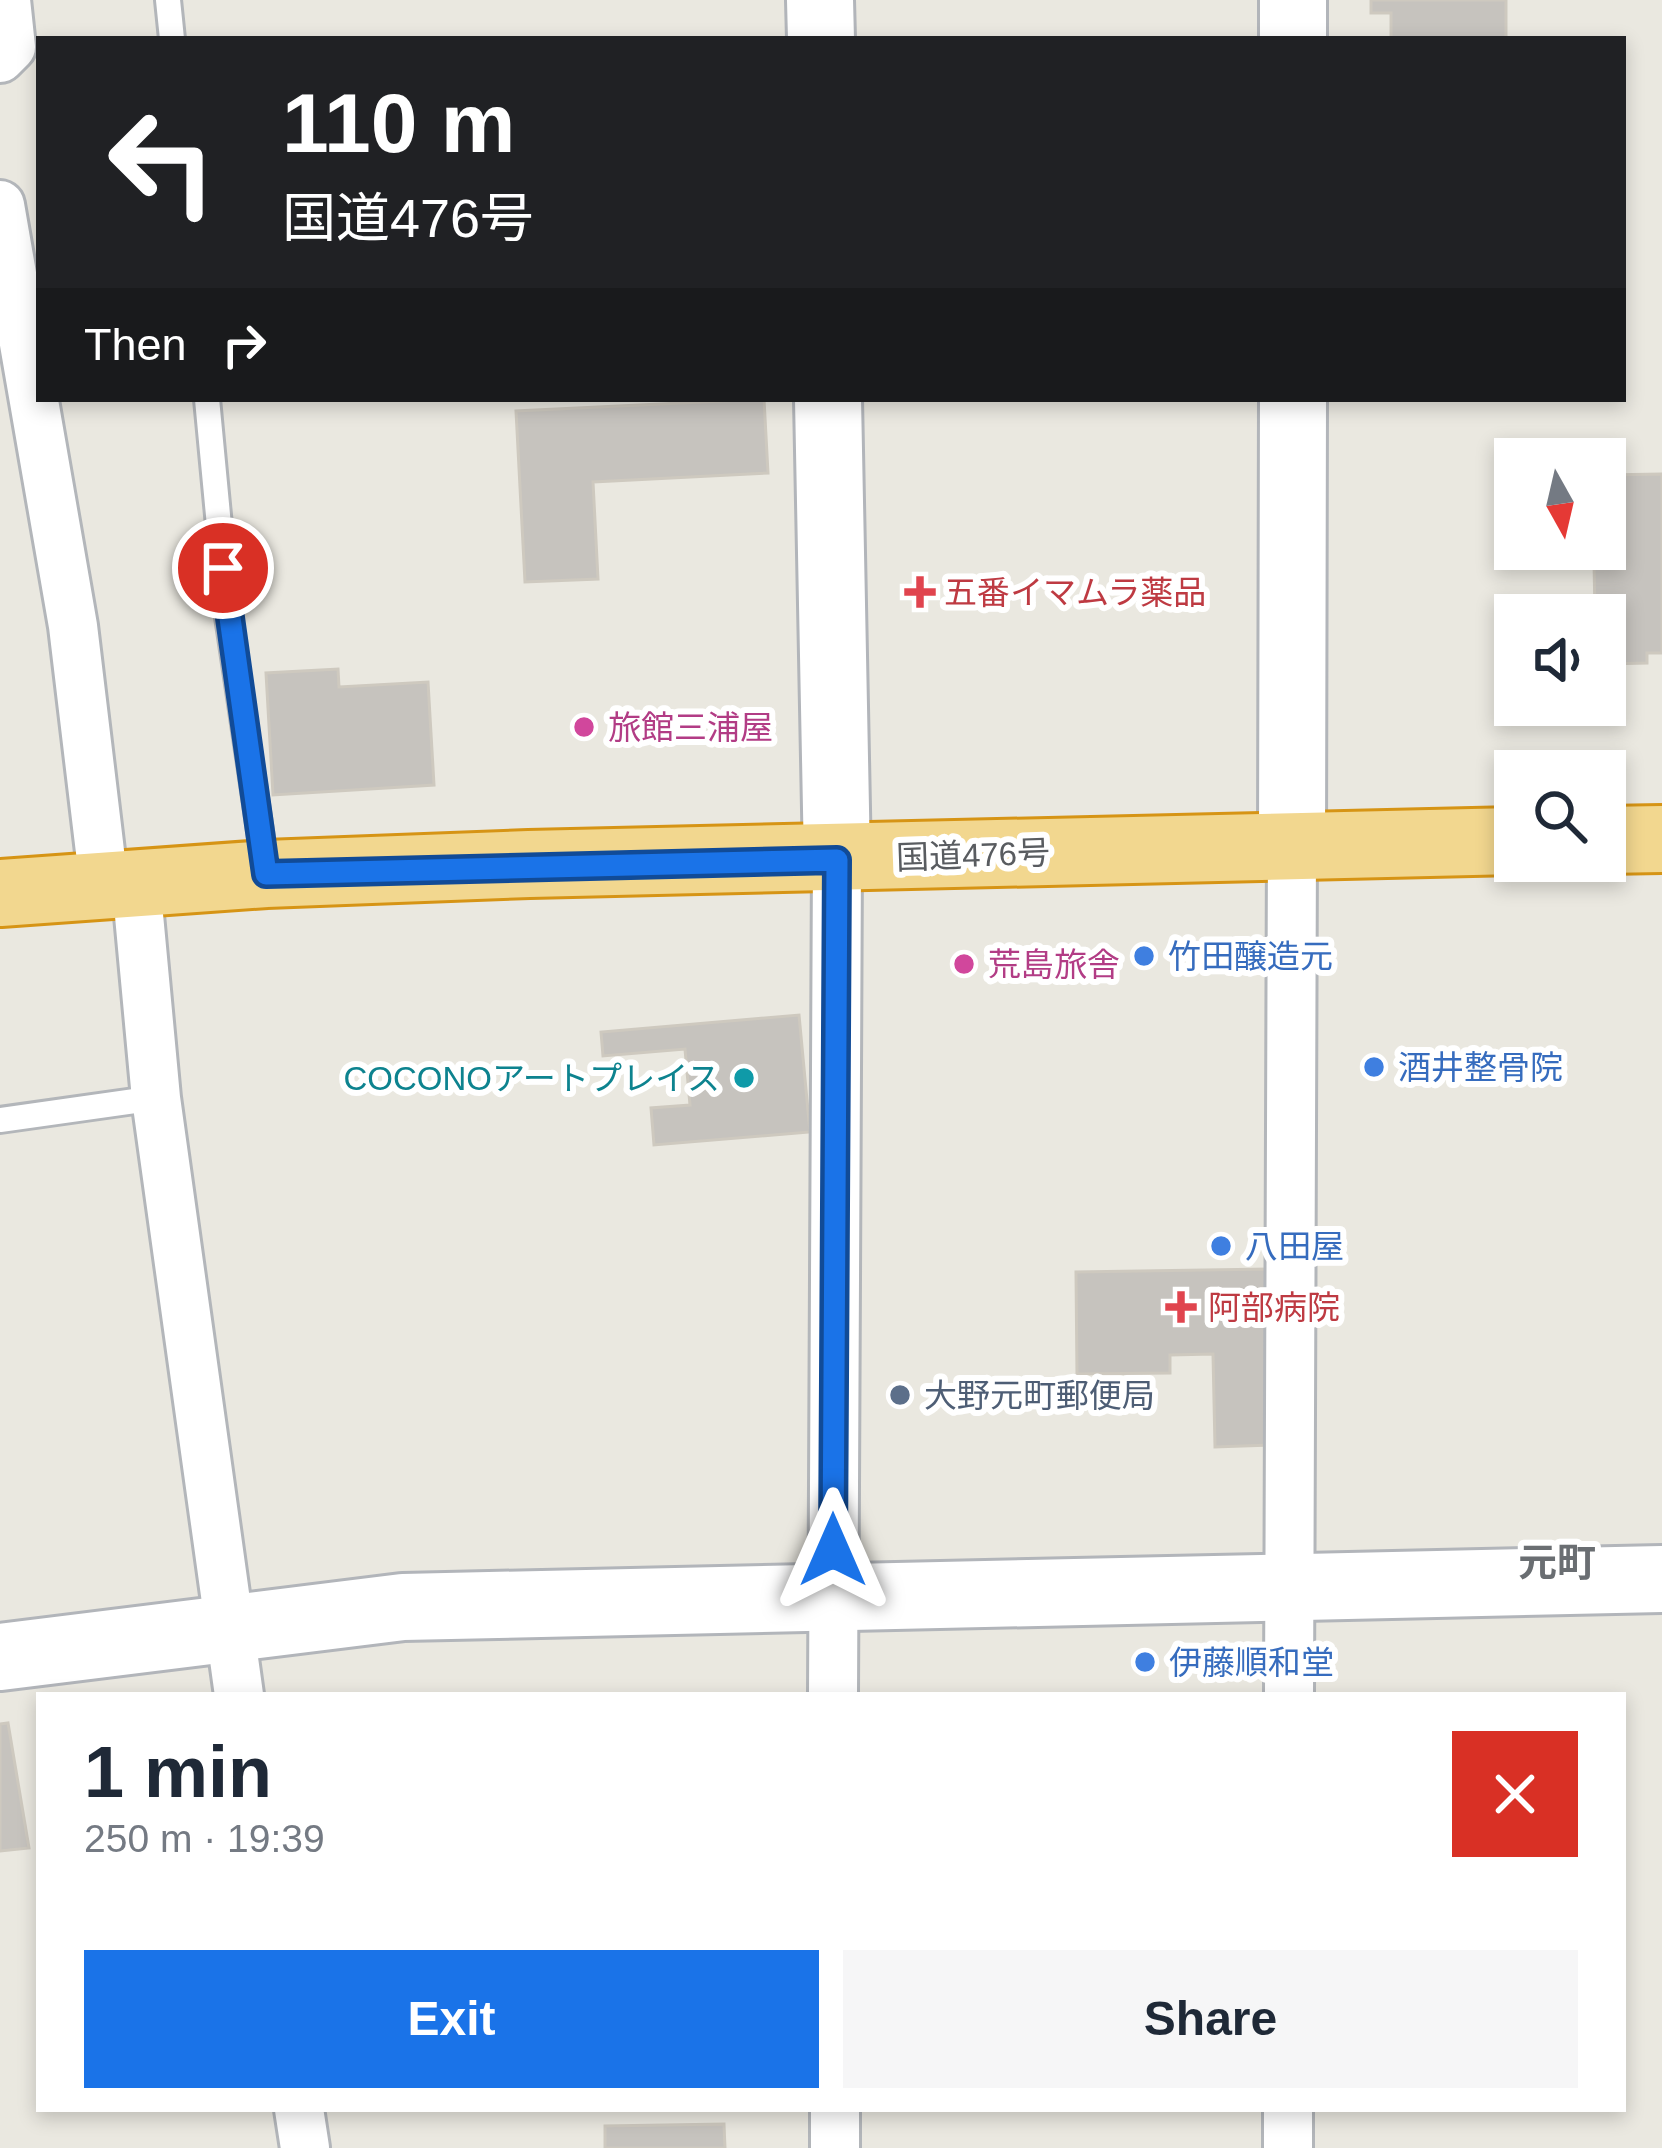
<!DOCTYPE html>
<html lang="en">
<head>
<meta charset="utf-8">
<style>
  body { margin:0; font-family:Helvetica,"Noto Sans JP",sans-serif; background:#f6f6f7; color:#1f2937; height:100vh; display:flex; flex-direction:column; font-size:45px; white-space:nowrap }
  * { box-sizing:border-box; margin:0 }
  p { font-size:39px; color:#747a83 }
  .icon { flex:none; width:66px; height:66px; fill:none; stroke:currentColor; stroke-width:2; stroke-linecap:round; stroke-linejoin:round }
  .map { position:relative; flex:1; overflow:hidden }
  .panel { position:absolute; left:36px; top:1692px; width:1590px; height:420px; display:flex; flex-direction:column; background:#fff; border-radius:0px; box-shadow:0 6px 18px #0003 }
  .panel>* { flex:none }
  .banner { position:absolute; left:36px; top:36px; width:1590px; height:366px; border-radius:0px; box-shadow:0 6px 18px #0003; background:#202124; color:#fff; overflow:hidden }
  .needle { width:78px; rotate:172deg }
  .fabs { position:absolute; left:1494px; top:438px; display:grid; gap:24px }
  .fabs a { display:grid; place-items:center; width:132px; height:132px; border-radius:0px; background:#fff; box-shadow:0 6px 18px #0003; font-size:60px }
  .pin { position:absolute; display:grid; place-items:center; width:102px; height:102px; color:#fff; margin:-51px; border:6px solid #fff; border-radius:50%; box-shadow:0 3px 12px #0007 }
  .me { position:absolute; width:132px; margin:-66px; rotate:0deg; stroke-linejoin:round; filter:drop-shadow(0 0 9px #0008) }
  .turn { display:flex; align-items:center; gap:42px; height:252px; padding:0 48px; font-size:54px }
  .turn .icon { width:156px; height:156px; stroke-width:2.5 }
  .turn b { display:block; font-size:84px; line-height:102px }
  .then { display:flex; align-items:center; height:114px; padding:0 48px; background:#0003; gap:24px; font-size:45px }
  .round { display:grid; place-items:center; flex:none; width:126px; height:126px; border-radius:0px; background:#f6f6f7 }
  .summary { display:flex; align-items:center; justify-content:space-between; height:204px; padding:0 48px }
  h1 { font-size:72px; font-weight:800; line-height:90px }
  .button { display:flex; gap:24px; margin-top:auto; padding:24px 48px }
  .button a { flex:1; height:138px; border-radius:0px; background:#1a73e8; color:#fff; font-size:48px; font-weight:800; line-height:138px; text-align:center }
  .button a+a { background:#f6f6f7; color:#1f2937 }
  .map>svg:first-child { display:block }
</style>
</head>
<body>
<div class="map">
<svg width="1662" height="2148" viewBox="0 0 1662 2148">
  <rect width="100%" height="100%" fill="#eae8e0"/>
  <g fill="#c6c3be" stroke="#cec9bf" stroke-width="3">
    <polygon points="1371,0 1506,0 1506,39 1391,39 1391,13 1371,13"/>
    <polygon points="764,399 768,473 593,482 598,579 525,582 516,411"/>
    <polygon points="1662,474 1662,653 1647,653 1647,663 1605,664 1605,615 1595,615 1594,561 1534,561 1533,549 1605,549 1605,475"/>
    <polygon points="338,669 339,687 428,682 434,785 273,795 266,673"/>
    <polygon points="799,1015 810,1132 654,1145 651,1108 690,1105 685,1049 603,1056 601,1032"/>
    <polygon points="1268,1269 1271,1445 1215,1447 1213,1354 1170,1355 1170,1373 1077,1374 1076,1272"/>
    <polygon points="8,1723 29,1848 0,1851 0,1724"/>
    <polygon points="724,2124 725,2148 605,2148 605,2126"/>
  </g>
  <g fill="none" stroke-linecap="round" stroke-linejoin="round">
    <g stroke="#b3b6ba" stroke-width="30">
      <g id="lane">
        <polyline points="168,0 172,39"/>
        <polyline points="207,399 227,610 266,871"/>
        <polyline points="0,1120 156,1098"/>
      </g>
    </g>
    <g stroke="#b3b6ba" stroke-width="54">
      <g id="street">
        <polyline points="0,58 11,47 6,0"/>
        <polyline points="0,205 73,626 104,885"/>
        <polyline points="136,883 156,1098 239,1695"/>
        <polyline points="833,1695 837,860"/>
        <polyline points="1289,1695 1292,845"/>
        <polyline points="299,2109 305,2148"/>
        <polyline points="835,2109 835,2148"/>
        <polyline points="1288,2148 1288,2109"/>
      </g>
    </g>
    <g stroke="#b2b5ba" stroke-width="72">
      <g id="secondary">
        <polyline points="820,0 821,39"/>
        <polyline points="1293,39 1293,0"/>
        <polyline points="828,399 837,860"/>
        <polyline points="1292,845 1293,399"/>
        <polyline points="0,1657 403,1607 1662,1579"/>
      </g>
    </g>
    <g stroke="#d69415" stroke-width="72">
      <g id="highway">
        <polyline points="1605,840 1662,839"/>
        <polyline points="0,893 266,874 529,864 1515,841"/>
      </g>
    </g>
    <use href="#lane" stroke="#fff" stroke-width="24"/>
    <use href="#street" stroke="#fff" stroke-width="48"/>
    <use href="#secondary" stroke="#fff" stroke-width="66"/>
    <use href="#highway" stroke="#f2d78f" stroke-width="66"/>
  </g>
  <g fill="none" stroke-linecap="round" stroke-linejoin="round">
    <g stroke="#114b97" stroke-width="30">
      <polyline id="route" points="223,568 266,874 837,860 833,1550"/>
    </g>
    <use href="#route" stroke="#1a73e8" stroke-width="21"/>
  </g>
  <g fill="#e0444e" stroke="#fff" stroke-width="4.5">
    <path d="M914 574h12v12h12v12h-12v12h-12v-12h-12v-12h12z"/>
    <path d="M1175 1289h12v12h12v12h-12v12h-12v-12h-12v-12h12z"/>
  </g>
  <g fill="#d1479c" stroke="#fff" stroke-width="4.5">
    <circle cx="584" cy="727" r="12"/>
    <circle cx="964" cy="964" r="12"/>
  </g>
  <g fill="#3f7fe0" stroke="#fff" stroke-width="4.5">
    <circle cx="1144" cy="956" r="12"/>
    <circle cx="1374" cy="1067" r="12"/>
    <circle cx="1221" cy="1246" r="12"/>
    <circle cx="1145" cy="1662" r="12"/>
  </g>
  <circle fill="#0f9aa8" stroke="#fff" stroke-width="4.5" cx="744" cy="1078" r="12"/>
  <circle fill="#5c6f8a" stroke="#fff" stroke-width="4.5" cx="900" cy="1395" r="12"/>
  <g text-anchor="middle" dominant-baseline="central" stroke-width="12" stroke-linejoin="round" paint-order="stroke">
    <g font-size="33" fill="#be3a42" stroke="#fff" text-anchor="start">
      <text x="944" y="592">五番イマムラ薬品</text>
      <text x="1208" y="1307">阿部病院</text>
    </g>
    <g font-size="33" fill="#b23c85" stroke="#fff" text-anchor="start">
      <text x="608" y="727">旅館三浦屋</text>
      <text x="988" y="964">荒島旅舎</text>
    </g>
    <g font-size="33" fill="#595c60" stroke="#fff">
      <text transform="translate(973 855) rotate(-2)">国道476号</text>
    </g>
    <g font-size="33" fill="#366cbe" stroke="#fff" text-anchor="start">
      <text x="1168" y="956">竹田醸造元</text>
      <text x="1398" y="1067">酒井整骨院</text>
      <text x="1245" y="1246">八田屋</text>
      <text x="1169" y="1662">伊藤順和堂</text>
    </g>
    <g font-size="33" fill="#0d838f" stroke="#fff" text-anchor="end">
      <text x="720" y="1078">COCONOアートプレイス</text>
    </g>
    <g font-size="33" fill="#4e5e75" stroke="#fff" text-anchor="start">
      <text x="924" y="1395">大野元町郵便局</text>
    </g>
    <g font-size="39" font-weight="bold" fill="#6a6e72" stroke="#fff">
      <text x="1557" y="1562">元町</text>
    </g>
  </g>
</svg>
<div class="fabs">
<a><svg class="needle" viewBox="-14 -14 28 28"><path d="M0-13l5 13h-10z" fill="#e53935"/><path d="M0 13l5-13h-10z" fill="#747a83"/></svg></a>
<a><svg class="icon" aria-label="sound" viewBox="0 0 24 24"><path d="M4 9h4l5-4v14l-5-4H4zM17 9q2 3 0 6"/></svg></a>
<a><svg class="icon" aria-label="search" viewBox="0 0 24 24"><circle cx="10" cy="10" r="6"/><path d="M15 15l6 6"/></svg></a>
</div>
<div class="pin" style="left:223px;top:568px;background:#d93025"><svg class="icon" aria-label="arrive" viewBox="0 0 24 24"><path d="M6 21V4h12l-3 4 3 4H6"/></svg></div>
<svg class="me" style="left:833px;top:1550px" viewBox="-20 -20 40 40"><path d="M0-17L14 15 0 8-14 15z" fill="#1a73e8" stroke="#fff" stroke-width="4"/></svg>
<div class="banner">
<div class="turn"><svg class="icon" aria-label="left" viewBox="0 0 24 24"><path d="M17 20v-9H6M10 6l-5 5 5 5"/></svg><div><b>110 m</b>国道476号</div></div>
<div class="then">Then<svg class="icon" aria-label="right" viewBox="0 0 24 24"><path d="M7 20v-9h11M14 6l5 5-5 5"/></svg></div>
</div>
<section class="panel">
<div class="summary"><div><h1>1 min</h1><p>250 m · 19:39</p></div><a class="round" style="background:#d93025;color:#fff"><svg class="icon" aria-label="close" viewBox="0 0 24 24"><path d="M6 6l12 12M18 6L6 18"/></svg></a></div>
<div class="button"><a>Exit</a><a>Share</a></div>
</section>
</div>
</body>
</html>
